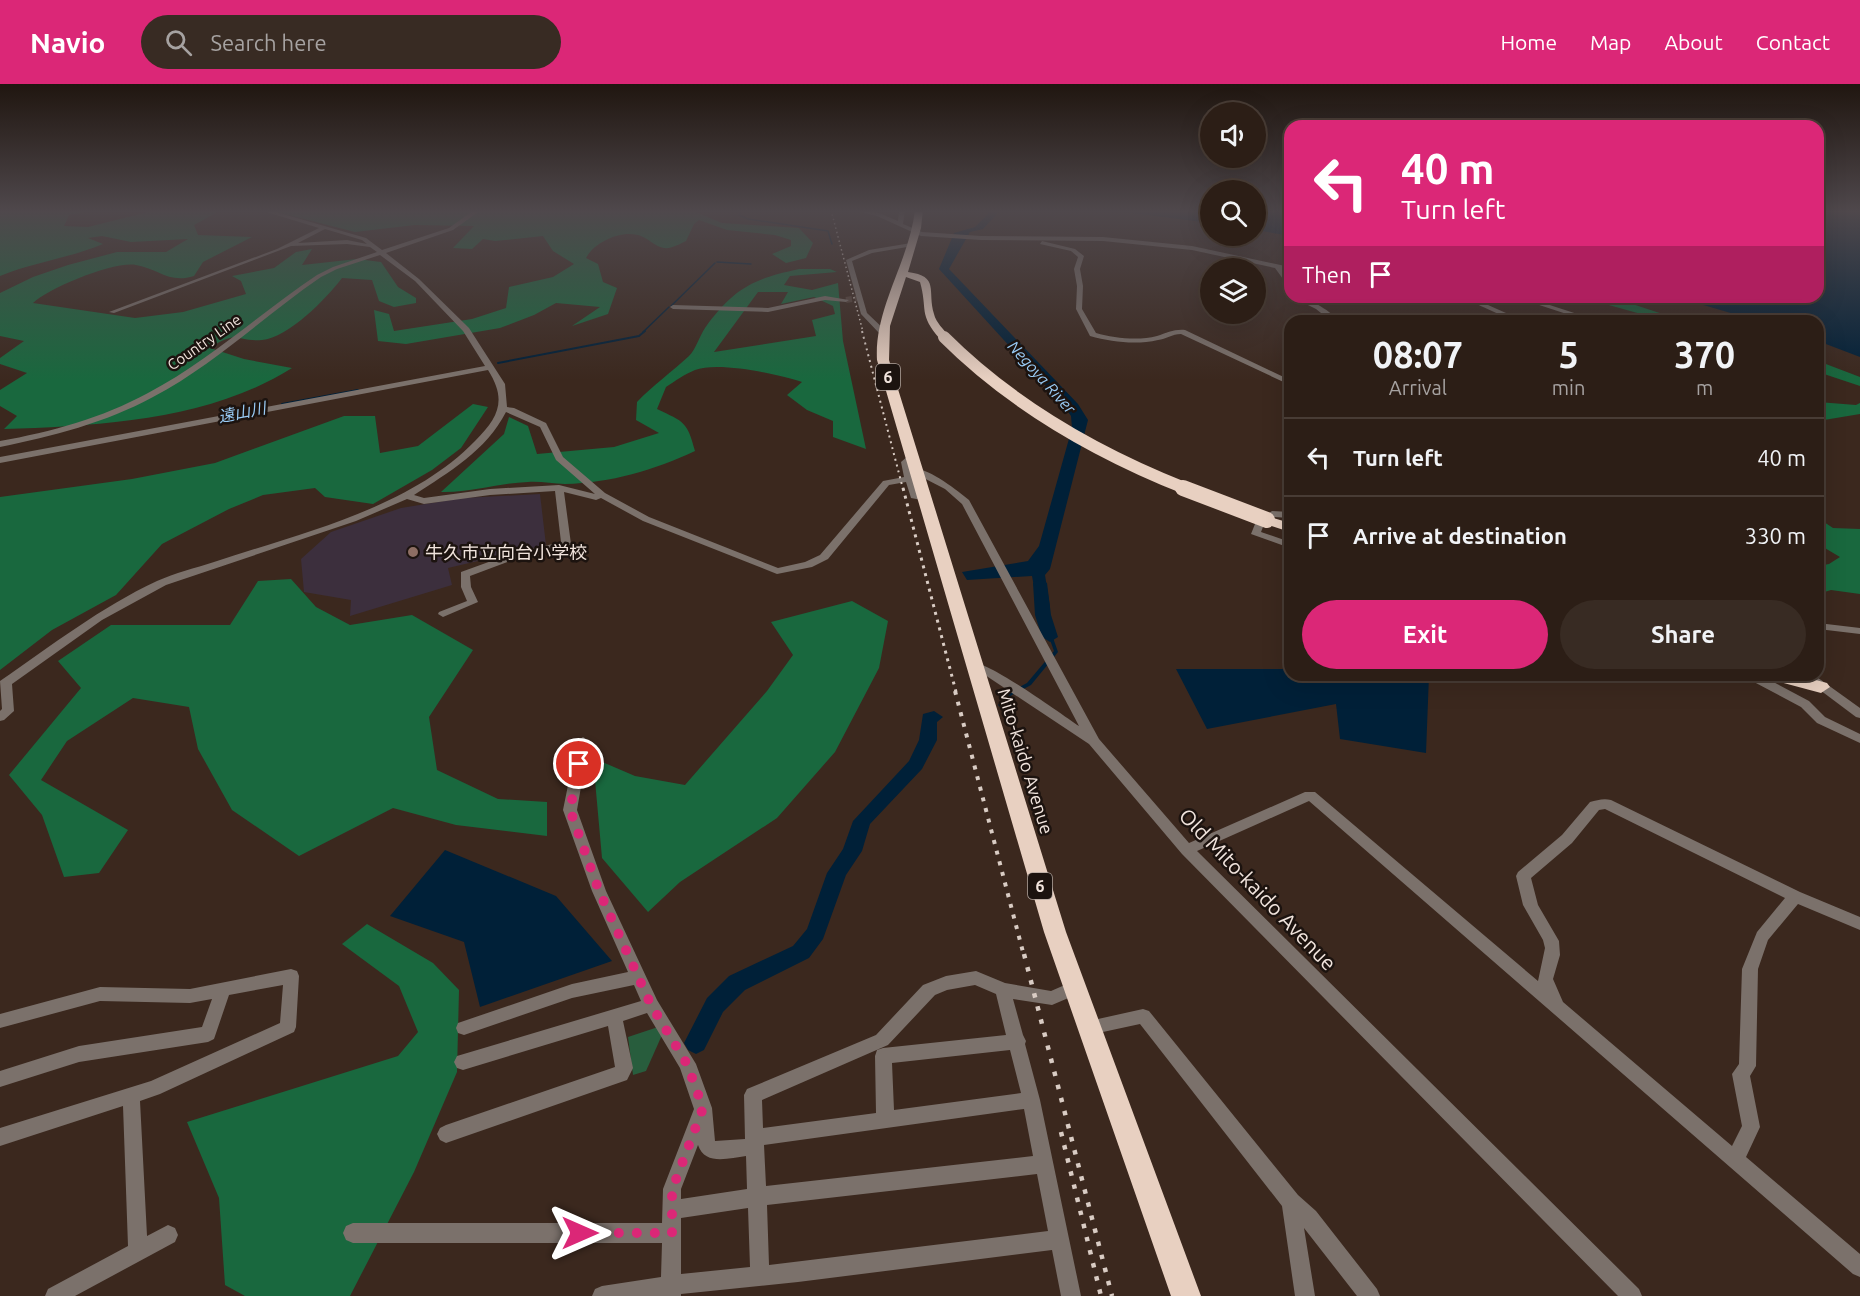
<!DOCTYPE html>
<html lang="en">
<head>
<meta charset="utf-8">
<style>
  body { margin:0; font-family:Ubuntu,"Noto Sans JP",sans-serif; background:#382b23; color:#f1f3f6; height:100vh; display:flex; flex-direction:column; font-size:22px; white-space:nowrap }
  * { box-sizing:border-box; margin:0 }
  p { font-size:20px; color:#a6a2a1 }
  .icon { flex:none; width:33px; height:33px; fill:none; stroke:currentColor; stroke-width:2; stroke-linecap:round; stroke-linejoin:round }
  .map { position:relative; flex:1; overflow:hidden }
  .details { position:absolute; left:1284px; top:231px; width:540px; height:366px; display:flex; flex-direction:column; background:#2c1e16; border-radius:18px; box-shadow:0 6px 24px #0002,0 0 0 2px #483c35 }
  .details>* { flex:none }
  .top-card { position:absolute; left:1284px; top:36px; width:540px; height:183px; border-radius:18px; box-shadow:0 6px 24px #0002,0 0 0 2px #483c35; background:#db2777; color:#fff; overflow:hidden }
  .controls { position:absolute; left:1200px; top:18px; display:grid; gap:12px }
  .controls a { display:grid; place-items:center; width:66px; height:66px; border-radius:50%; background:#2c1e16; box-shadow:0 6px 24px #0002,0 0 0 2px #483c35; font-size:30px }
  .pin { position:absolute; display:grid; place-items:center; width:51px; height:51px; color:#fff; margin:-26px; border:3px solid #fff; border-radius:50%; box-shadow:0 2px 6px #0007 }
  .me { position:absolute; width:66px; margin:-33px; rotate:90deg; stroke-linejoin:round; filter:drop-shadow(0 0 4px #0008) }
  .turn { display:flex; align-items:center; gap:21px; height:126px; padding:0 18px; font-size:27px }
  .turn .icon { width:78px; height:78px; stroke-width:2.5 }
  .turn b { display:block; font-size:42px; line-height:51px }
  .then { display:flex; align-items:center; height:57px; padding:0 18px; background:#0003; gap:12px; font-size:22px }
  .eta { display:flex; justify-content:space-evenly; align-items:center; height:102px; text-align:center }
  .eta b { font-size:36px; font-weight:600; line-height:42px }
  .button { display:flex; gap:12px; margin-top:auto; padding:12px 18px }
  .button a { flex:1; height:69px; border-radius:36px; background:#db2777; color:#fff; font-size:24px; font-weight:600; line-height:69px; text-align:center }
  .button a+a { background:#382b23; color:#f1f3f6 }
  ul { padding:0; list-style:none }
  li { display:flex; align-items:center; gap:18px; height:78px; padding:0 18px; border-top:2px solid #483c35 }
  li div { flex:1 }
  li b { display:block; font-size:22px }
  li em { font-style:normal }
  header { display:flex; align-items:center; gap:36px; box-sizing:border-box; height:84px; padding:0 30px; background:#db2777; color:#fff }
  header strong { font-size:28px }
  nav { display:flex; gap:33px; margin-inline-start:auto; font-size:21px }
  .search { width:420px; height:54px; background:#382b23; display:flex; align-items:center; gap:15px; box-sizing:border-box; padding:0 21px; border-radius:33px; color:#a6a2a1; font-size:22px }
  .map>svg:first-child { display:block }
</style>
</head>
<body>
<header>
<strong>Navio</strong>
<div class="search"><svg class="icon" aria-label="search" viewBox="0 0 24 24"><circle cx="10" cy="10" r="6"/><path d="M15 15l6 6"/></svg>Search here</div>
<nav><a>Home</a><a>Map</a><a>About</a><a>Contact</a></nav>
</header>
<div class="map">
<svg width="1860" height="1212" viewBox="0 0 1860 1212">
  <rect width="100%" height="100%" fill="#3b281e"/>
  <polygon fill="#3c2f3d" points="540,410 546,461 448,484 452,501 350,532 351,516 304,508 301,475 331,448 401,424 463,414"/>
  <polygon fill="#285d3d" points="658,943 662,951 646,987 633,991 628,953"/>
  <g fill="#19683e" fill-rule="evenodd">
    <path d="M0,126H93L69,131L64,142L88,143L156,126H215L216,129L194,141L198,151L252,153L203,178L194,192C169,200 159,185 136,181C114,177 49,204 33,219L135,234L183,228L246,210L241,197L232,192L274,184L296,168L312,165L302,181L357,175L381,178L398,203L416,214V219L394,223L379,217L372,196L342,194C327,214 288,254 262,256C235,258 238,245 210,264L244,275L292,284C210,336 99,342 4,345L17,332L0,322V306L27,289L0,280V274L24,257L0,252V209L33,193L68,181L117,168H166L188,155L131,158L102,152L88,154L103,160C70,174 34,178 0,192Z"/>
    <path d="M284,126H691L722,139L799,144L813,159L806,174L786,179L772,170L791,162V156L775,151L727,146L699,136L694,140L686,157C680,160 671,165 664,164C656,163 650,156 643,153C625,144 595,157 586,174L598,180L603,198L617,204L608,230L572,242L600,223L556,219L534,231L500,244L406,260L378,257L374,226L389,230L394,247L472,235L506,224L509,203L553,193L574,180L553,167L543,152L495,157L483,155L472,165L453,164L474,142L415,141L355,148L277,128Z"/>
    <path d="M799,185H830L837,188L790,192L784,201L812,206L838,199L843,257L866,365L833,353V337L807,326L787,311L802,298C778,290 718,277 695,286C685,290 675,297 666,303L657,325C684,338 687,337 695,367C655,386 610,399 565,400C553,400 540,397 528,398C498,399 471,409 441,408L504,350L509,333L528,342L537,370L614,363L659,349L636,336L637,318C653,301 672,288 689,272C696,265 699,253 705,244C734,204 753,195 799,185ZM758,208H788L781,220L814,213L833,222L835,230L812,236L816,252L714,268Z"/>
    <polygon points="1588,213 1611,213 1684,237 1666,237 1598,218"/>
    <polygon points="1818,277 1860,293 1860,302 1818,288"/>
    <polygon points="1818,318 1856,321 1860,319 1860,330 1818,337"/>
    <polygon points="473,320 488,323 461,364 432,386 373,420 325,413 315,404 263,411 229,425 162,460 116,511 52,546 0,586 0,413 132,395 215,379 344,332 375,332 380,369 418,362"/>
    <polygon points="1818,434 1833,444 1860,445 1860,510 1831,506 1818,510 1818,482 1829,480 1840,473 1818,460"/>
    <polygon points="291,495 316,523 350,541 412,531 473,566 429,633 437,686 498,715 547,718 547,752 456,741 393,724 299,772 232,726 198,665 189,623 133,614 67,657 41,696 128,746 99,789 64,793 42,731 9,691 81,604 58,577 111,541 230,541 258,497"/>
    <polygon points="852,517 888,537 879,584 835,668 777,734 680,798 648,828 602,774 593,674 635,692 685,701 767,607 793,571 771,538"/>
    <polygon points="367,840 433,879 459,906 457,988 414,1088 350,1212 245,1212 225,1201 219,1114 187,1038 398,972 418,948 399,902 342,860"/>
  </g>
  <g fill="#002038">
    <polygon points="988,126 996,126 997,130 983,145 970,148 949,185 1078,320 1088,336 1050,485 1045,491 1050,523 1037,519 1032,492 967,496 962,488 1028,477 1039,462 1072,344 1071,332 1064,322 939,185 954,149 975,143 988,130"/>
    <polygon points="1109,126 1210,126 1210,139"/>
    <polygon points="1256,126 1290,126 1290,152 1256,146"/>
    <polygon points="1818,126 1860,126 1860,273 1818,257 1818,237 1758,237 1676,213 1818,213"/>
    <polygon points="1041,531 1045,531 1058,568 1031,601 1012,611 1000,623 998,621 1008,609 1027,599 1054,567"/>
    <polygon points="1176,585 1290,585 1290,591 1429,591 1426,669 1340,655 1336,620 1207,645"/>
    <polygon points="445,766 556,812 612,877 480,923 464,858 390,832"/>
  </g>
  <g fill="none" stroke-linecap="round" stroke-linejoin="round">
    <g stroke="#002038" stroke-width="1.5">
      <polyline points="742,126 739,131 748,135 828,147 832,160"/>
      <polyline points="717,178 751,180"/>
      <polyline points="671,222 715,179"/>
      <polyline points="643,248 669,223"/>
    </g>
    <g stroke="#002038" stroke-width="2">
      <polyline points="498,279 639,252 645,247"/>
      <polyline points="282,320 358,306"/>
    </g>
    <g fill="#002038" fill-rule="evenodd">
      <polygon points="1040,495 1047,499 1051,531 1058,553 1050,558 1042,553 1035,531 1033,499"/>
      <polygon points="934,627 943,633 937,638 937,656 922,685 870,740 862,767 846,791 823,855 809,874 745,906 723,928 704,966 696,970 688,966 684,959 707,914 729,892 793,862 807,845 827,789 843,765 853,737 909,677 919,656 923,630"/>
    </g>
    <polyline stroke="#56443b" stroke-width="6" stroke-dasharray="6 3" stroke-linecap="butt" points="846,216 859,214"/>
    <g fill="#7b716b" fill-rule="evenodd">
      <path d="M260,126H269L366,154L382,166L449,144L474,126H481L453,146L386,169L419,195L469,244L505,300L507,323L514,324L546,339L563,373L605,409L649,433L778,484L805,478L820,471L883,397L904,393L901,378L908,372H914L915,374L910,379L911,385C925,381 958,407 969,416L1099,655L1189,759L1305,708H1315L1538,897L1545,864L1543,856L1523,821L1516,792L1518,788L1562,751L1590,718C1597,716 1604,714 1611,716L1800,808L1860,833V846L1798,820L1768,856L1758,885L1756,982L1750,992L1760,1043L1746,1073L1860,1170V1193L1853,1190L1309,717L1197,767L1639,1205L1642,1212H1618L1182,770L1089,660L985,591L968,581L970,578C986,575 1061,630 1079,642L962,420L945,405L912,388L918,410L927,413V417L911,414L906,398L889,401L828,475L812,483L777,490L643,437L601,414L596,416L564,408L571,460L570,462L518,474L470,492L471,503L478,518L443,533L438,530L439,528L467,517L461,503V488L511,470L561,458L555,407L490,411L424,420L407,415L356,437L166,501L102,536L12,600L14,627L4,636L0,637V627L2,625L0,597C51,562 101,523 157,497C175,489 195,484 214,478C301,449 409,425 475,357C499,333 507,316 488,286L0,379V373L485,282L463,247L415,197L380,171L337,185L321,193C264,232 214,281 153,313C105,339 53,352 0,363V357C51,348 102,334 148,309C209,277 260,229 317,191L333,183L377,168L370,163L347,160L291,162L114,229L109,228L277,165L319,144ZM325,145L362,156L367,160L347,156L298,159ZM506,328L540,343L556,376L595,410L559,401L490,405L424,414L414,411C449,388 486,367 506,328ZM1605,725L1785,814L1757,848L1742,885L1739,980L1732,990L1742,1042L1732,1062L1563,918L1553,895L1560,871L1559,857L1538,821L1531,794L1572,759L1599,726Z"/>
      <polygon points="852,126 879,129 898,137 899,126 905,126 903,140 922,148 981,152 1103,153 1192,162 1290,183 1290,187 1283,185 1289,195 1290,212 1284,208 1283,195 1275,184 1192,166 1103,157 981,156 921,152 877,132"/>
      <path d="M1042,157L1075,165L1084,172L1080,185L1083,202L1082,225L1096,249C1114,254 1138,257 1157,252C1167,249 1174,245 1185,246L1290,296V301L1181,250C1172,250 1166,255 1158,256C1136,261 1112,258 1090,252L1076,225L1077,202L1074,185L1078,173L1071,167L1040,160Z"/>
      <polygon points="911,159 913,162 872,169 852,177 867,229 887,248 880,250 861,230 846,176 869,166"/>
      <polygon points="825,212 849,216 846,218 825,216 768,228 673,225 670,223 673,221 768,224"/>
      <path d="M1292,213C1309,213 1327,225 1340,237H1331L1316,225Z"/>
      <polygon points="1461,213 1470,213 1524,237 1514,237"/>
      <polygon points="1524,214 1528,214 1599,237 1588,237 1524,216"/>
      <polygon points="1272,427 1290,428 1290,434 1274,433 1263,443 1261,448 1290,458 1290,464 1251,450 1255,440"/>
      <polygon points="1818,539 1860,544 1860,550 1818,545"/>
      <polygon points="1734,591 1762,592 1809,617 1825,633 1860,650 1860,659 1817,639 1801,623 1754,598 1736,594"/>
      <polygon points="1800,591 1814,591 1860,624 1860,634 1856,633"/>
      <path d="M583,653L589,657L577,726L606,807L657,916L696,980L712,1024L715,1057L745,1055L744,1011L747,1005L876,951L923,901L946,892L976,887L1005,899L1051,907L1074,897L1080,899L1082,904L1080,909L1052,921L1013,915L1023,951L1026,957L1025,960L1040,1016L1081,1212H1061L1052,1166L798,1198L681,1210V1212H592L595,1205L602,1202L661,1193L662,1159H353L346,1156L343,1149L346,1142L353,1139H662L663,1105L694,1025L680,984L647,929L623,937L633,984L627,996L446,1059L440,1056L437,1050L440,1044L446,1041L615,983L608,942L463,986L457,984L454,978L457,972L641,917L634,901L572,914L464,951L458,949L456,944L458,939L572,900L628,888L592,807L563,726L577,657ZM975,901L996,910L1006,951L883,964L877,966L875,972L876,1029L763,1044L762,1016L888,961L935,911L947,906ZM1010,966L1021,1009L894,1026L892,979ZM1024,1025L1033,1072L766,1102L764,1061ZM698,1061C705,1082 729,1074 746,1072L747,1105L681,1115V1105ZM1037,1090L1048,1147L769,1181L767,1121ZM748,1124L750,1183L681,1190V1134Z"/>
      <polygon points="291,885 297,887 299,892 296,943 294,948 160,1010 140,1017 147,1152 168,1141 175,1144 178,1151 175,1158 75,1212 45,1212 48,1205 128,1162 123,1022 0,1062 0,1044 151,997 280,939 283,901 229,911 214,955 208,958 79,978 0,1003 0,987 79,962 202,943 212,915 190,919 100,917 0,944 0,930 100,903 190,905"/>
      <polygon points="1143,925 1149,927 1298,1111 1316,1127 1377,1205 1380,1212 1357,1212 1304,1144 1315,1212 1295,1212 1282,1122 1140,940 1089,951 1083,949 1081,944 1083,939 1089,937"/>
    </g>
    <g fill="#e8d0c1" fill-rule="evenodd">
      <path d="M915,126H923L921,144L908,188C940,192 927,207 934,230C936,239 944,245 949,253L940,255C918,230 928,226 920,198L906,193L890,242L889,276L1066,848L1201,1212H1171L1044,848L877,276C874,224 909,178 915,126Z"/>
      <polygon points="1267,432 1290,439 1290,448 1262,439 1260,436"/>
      <polygon points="1766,591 1797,591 1827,599 1830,603 1821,609 1769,595"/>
    </g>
    <polyline stroke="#d9ccc4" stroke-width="1.5" stroke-dasharray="1.5 3" stroke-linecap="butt" points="831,126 863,248"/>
    <polyline stroke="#d9ccc4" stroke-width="2" stroke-dasharray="2 4" stroke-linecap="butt" points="862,247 903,405"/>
    <polyline stroke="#d9ccc4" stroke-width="3" stroke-dasharray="3 5" stroke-linecap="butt" points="903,404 956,608"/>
    <polyline stroke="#d9ccc4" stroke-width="4" stroke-dasharray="4 7" stroke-linecap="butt" points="955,607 1024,872"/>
    <g stroke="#d9ccc4" stroke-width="4.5" stroke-dasharray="4.5 9" stroke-linecap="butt">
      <polyline points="1024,870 1112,1212"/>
      <polyline points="1061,1048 1101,1212"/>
    </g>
    <path stroke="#e8d0c1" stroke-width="12" d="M944,253C1013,322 1096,369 1187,405"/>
    <polyline stroke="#e8d0c1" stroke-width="16" points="1183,404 1267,436"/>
  </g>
  <linearGradient id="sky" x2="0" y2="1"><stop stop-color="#201610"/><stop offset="0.43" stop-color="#4f484c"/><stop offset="1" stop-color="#4f484c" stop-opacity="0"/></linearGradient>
  <rect width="1860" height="296" fill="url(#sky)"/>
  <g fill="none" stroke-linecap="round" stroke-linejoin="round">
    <polyline stroke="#db2777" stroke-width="10" stroke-dasharray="0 18" points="579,680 570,726 599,807 651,921 687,980 703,1024 672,1106 672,1149 580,1149"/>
  </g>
  <circle fill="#8d6e63" stroke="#1c130f" stroke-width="2" cx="413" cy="468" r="6"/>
  <g text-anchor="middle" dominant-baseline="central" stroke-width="5" stroke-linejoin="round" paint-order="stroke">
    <g font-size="15" fill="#f1e4dd" stroke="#1c130f">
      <text transform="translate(204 258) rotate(-35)">Country Line</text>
    </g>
    <g fill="#1c130f" stroke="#b1a59f" stroke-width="1.5">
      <rect x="876" y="280" width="24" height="26" rx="4.5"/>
      <rect x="1028" y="789" width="24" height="26" rx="4.5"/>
    </g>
    <g font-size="16" font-weight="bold" fill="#f1e4dd">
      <text x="888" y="293">6</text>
      <text x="1040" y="802">6</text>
    </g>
    <g font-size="16" font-style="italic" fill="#99cbf5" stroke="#1c130f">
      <text transform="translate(1042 293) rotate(48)">Negoya River</text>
      <text transform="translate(242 328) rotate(-11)">遠山川</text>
    </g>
    <g font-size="18" fill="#f1e4dd" stroke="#1c130f" text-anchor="start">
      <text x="425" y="468">牛久市立向台小学校</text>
    </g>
    <g font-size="18" fill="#f1e4dd" stroke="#1c130f">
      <text transform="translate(1026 677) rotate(73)">Mito-kaido Avenue</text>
    </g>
    <g font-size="21" fill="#f1e4dd" stroke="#1c130f">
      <text transform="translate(1258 805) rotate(46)">Old Mito-kaido Avenue</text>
    </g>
  </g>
</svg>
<div class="controls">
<a><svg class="icon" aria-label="sound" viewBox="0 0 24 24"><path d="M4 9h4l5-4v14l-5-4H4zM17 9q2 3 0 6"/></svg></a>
<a><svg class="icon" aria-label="search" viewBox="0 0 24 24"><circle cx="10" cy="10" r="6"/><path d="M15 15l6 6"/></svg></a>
<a><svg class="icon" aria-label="layers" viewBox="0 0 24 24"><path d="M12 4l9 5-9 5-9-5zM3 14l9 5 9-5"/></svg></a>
</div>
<div class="pin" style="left:579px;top:680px;background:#d93025"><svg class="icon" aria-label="arrive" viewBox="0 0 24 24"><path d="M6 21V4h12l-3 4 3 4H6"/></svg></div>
<svg class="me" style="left:580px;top:1149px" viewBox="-20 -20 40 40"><path d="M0-17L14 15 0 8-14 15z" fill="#db2777" stroke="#fff" stroke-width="4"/></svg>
<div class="top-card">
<div class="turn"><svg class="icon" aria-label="left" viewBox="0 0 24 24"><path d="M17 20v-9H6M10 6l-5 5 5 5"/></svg><div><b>40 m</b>Turn left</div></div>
<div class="then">Then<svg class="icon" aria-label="arrive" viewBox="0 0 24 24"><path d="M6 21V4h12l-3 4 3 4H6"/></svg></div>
</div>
<section class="details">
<div class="eta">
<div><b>08:07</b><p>Arrival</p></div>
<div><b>5</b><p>min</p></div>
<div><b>370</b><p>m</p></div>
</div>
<ul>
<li><svg class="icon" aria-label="left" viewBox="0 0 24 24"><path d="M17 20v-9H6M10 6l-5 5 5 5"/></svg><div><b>Turn left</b></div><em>40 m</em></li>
<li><svg class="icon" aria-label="arrive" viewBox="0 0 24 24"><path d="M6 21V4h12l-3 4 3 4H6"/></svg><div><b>Arrive at destination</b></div><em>330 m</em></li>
</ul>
<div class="button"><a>Exit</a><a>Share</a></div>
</section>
</div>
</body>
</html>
